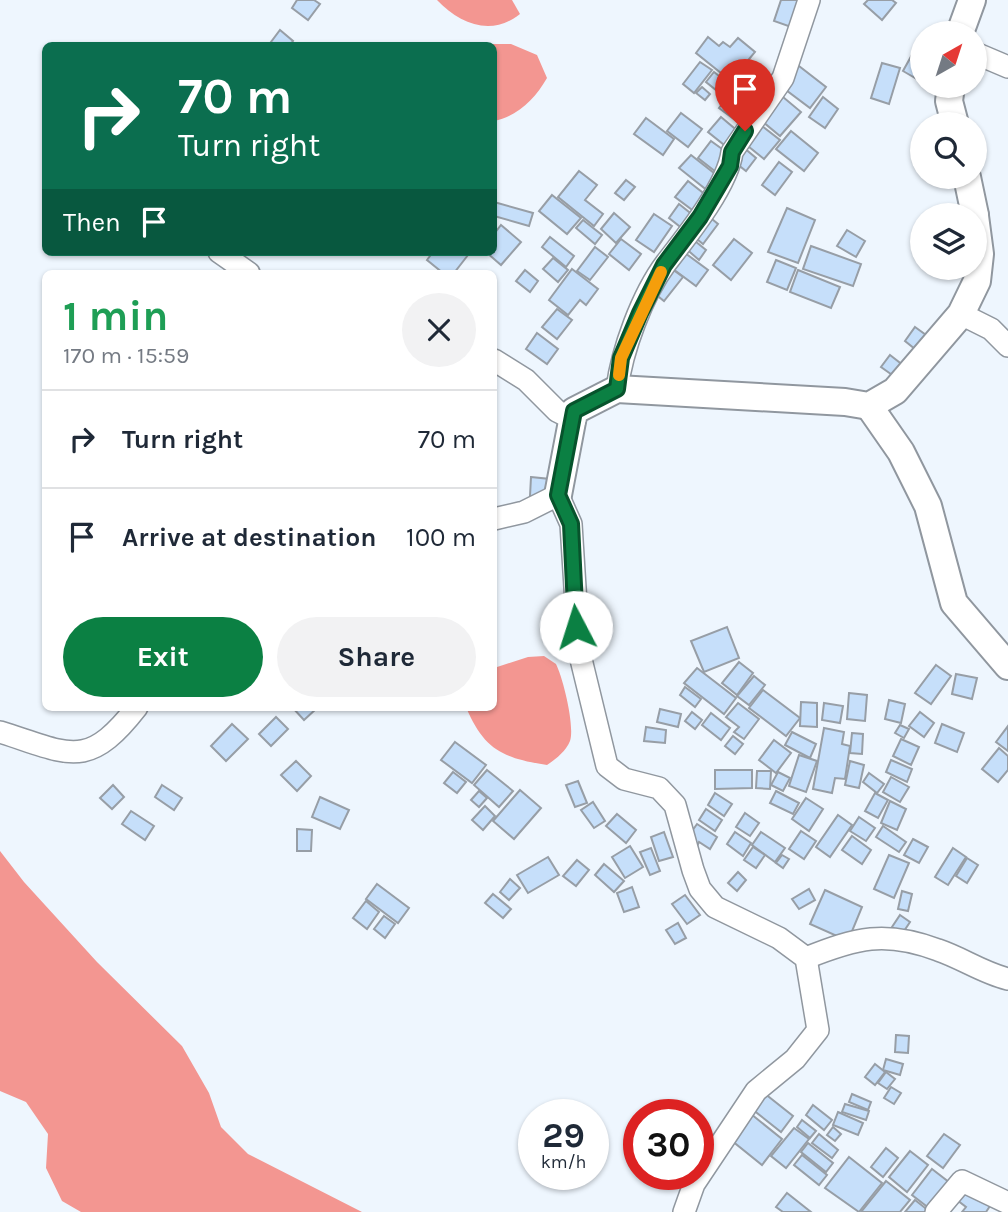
<!DOCTYPE html>
<html lang="en">
<head>
<meta charset="utf-8">
<style>
  body { margin:0; font-family:Karla,sans-serif; background:#f2f2f3; color:#1f2937; height:100vh; display:flex; flex-direction:column; font-size:26px; white-space:nowrap }
  * { box-sizing:border-box; margin:0 }
  p { font-size:23px; color:#747a83 }
  .icon { flex:none; width:38px; height:38px; fill:none; stroke:currentColor; stroke-width:2; stroke-linecap:round; stroke-linejoin:round }
  .map { position:relative; flex:1; overflow:hidden }
  .details { position:absolute; left:42px; top:270px; width:455px; height:441px; display:flex; flex-direction:column; background:#fff; border-radius:10px; box-shadow:0 2px 5px #0004 }
  .details>* { flex:none }
  .guide { position:absolute; left:42px; top:42px; width:455px; height:214px; border-radius:10px; box-shadow:0 2px 5px #0004; background:#0b6e4f; color:#fff; overflow:hidden }
  .needle { width:46px; rotate:39deg }
  .controls { position:absolute; left:910px; top:21px; display:grid; gap:14px }
  .controls a { display:grid; place-items:center; width:77px; height:77px; border-radius:50%; background:#fff; box-shadow:0 2px 5px #0004; font-size:35px }
  .speed { position:absolute; left:518px; top:1099px; display:flex; gap:14px; font-size:35px; font-weight:700; text-align:center }
  .speed>* { display:grid; place-content:center; width:91px; height:91px; border-radius:50%; background:#fff; box-shadow:0 2px 5px #0004; line-height:1 }
  .speed small { font-size:18px; font-weight:400 }
  .speed .limit { border:10px solid #d22; background:#fff; color:#111 }
  .pin { position:absolute; display:grid; place-items:center; width:60px; height:60px; color:#fff; margin:-72px -30px; border-radius:50% 50% 50% 0; rotate:-45deg; box-shadow:0 0 7px #0007 }
  .pin .icon { rotate:45deg }
  .me { position:absolute; width:77px; margin:-38px; rotate:355deg; stroke-linejoin:round; filter:drop-shadow(0 0 5px #0008) }
  .turn { display:flex; align-items:center; gap:24px; height:147px; padding:0 21px; font-size:32px }
  .turn .icon { width:91px; height:91px; stroke-width:2.5 }
  .turn b { display:block; font-size:49px; line-height:60px }
  .then { display:flex; align-items:center; height:66px; padding:0 21px; background:#0003; gap:14px; font-size:26px }
  .round { display:grid; place-items:center; flex:none; width:74px; height:74px; border-radius:37px; background:#f2f2f3 }
  .overview { display:flex; align-items:center; justify-content:space-between; height:119px; padding:0 21px }
  h1 { font-size:42px; font-weight:700; line-height:52px; color:#1e9e55 }
  .action { display:flex; gap:14px; margin-top:auto; padding:14px 21px }
  .action a { flex:1; height:80px; border-radius:42px; background:#0b8043; color:#fff; font-size:28px; font-weight:700; line-height:80px; text-align:center }
  .action a+a { background:#f2f2f3; color:#1f2937 }
  ul { padding:0; list-style:none }
  li { display:flex; align-items:center; gap:21px; height:98px; padding:0 21px; border-top:2px solid #e0e1e3 }
  li div { flex:1 }
  li b { display:block; font-size:26px }
  li em { font-style:normal }
  .map>svg:first-child { display:block }
</style>
</head>
<body>
<div class="map">
<svg width="1008" height="1212" viewBox="0 0 1008 1212">
  <rect width="100%" height="100%" fill="#eef6fe"/>
  <g fill="#f39691">
    <path d="M437,0H512L520,14C491,37 460,24 437,0Z"/>
    <path d="M473,44H511L537,55L547,78C535,99 518,116 494,121V46L471,45Z"/>
    <path d="M528,657L544,656L556,664C563,678 575,726 570,741C566,751 556,759 547,765C503,758 484,750 466,707H494V668Z"/>
    <polygon points="0,851 24,882 97,962 182,1046 209,1093 221,1127 248,1154 362,1212 81,1212 62,1201 46,1168 48,1134 26,1102 0,1091"/>
  </g>
  <g fill="#c6dffa" stroke="#979ea6" stroke-width="2">
    <polygon points="297,0 314,0 320,4 308,20 292,8"/>
    <polygon points="781,0 803,0 794,28 774,21"/>
    <polygon points="868,0 892,0 896,3 882,20 864,4"/>
    <polygon points="280,30 293,41 289,46 268,46"/>
    <polygon points="708,37 719,46 723,42 730,47 738,38 755,52 731,81 696,53"/>
    <polygon points="919,42 922,44 922,82 903,71"/>
    <polygon points="700,62 712,70 694,93 683,84"/>
    <polygon points="882,63 900,68 889,104 871,98"/>
    <polygon points="799,66 826,87 810,108 782,87"/>
    <polygon points="750,67 773,85 762,100 739,82"/>
    <polygon points="714,72 724,80 716,90 706,82"/>
    <polygon points="702,87 710,94 705,100 696,93"/>
    <polygon points="735,87 758,104 742,125 719,108"/>
    <polygon points="777,92 801,112 780,136 757,117"/>
    <polygon points="823,97 838,109 825,128 809,117"/>
    <polygon points="681,113 702,129 688,147 667,131"/>
    <polygon points="721,117 740,133 728,148 708,132"/>
    <polygon points="646,118 674,139 663,155 634,134"/>
    <polygon points="758,123 780,140 764,159 743,142"/>
    <polygon points="791,131 818,153 804,171 776,149"/>
    <polygon points="711,141 729,154 716,172 698,158"/>
    <polygon points="743,147 756,158 746,171 732,160"/>
    <polygon points="691,155 719,177 708,191 679,168"/>
    <polygon points="779,162 792,172 775,195 762,185"/>
    <polygon points="579,171 597,185 585,200 603,214 594,226 558,197"/>
    <polygon points="626,180 635,187 624,200 615,193"/>
    <polygon points="688,181 707,196 695,212 675,197"/>
    <polygon points="552,195 581,218 567,234 539,211"/>
    <polygon points="494,202 533,213 529,226 494,216"/>
    <polygon points="679,204 694,216 683,229 669,218"/>
    <polygon points="787,208 815,220 798,263 768,252"/>
    <polygon points="614,213 630,227 616,243 601,229"/>
    <polygon points="654,214 672,226 654,252 636,240"/>
    <polygon points="707,215 718,224 703,244 692,235"/>
    <polygon points="583,220 602,235 595,244 576,228"/>
    <polygon points="501,225 521,242 501,265 486,252 494,252 494,234"/>
    <polygon points="847,230 865,241 856,257 837,246"/>
    <polygon points="550,237 574,256 566,267 542,247"/>
    <polygon points="690,237 706,250 699,260 683,246"/>
    <polygon points="621,239 641,254 629,270 609,254"/>
    <polygon points="734,239 752,253 731,280 713,265"/>
    <polygon points="811,246 861,264 853,286 803,269"/>
    <polygon points="595,247 608,257 590,280 577,271"/>
    <polygon points="433,252 464,252 468,255 454,273 443,273 427,260"/>
    <polygon points="685,253 708,270 696,286 673,269"/>
    <polygon points="553,258 568,270 558,282 543,269"/>
    <polygon points="776,260 796,268 787,290 767,282"/>
    <polygon points="572,269 598,289 586,305 580,300 568,315 549,300"/>
    <polygon points="672,269 683,277 664,301 654,293"/>
    <polygon points="525,270 538,281 530,292 516,281"/>
    <polygon points="798,270 840,287 831,308 790,292"/>
    <polygon points="557,309 572,320 557,339 542,327"/>
    <polygon points="915,327 926,335 915,349 905,341"/>
    <polygon points="537,333 558,349 547,364 526,349"/>
    <polygon points="890,355 904,366 895,377 881,367"/>
    <polygon points="531,477 550,479 548,498 530,496"/>
    <polygon points="727,627 739,658 704,672 691,641"/>
    <polygon points="739,662 753,673 737,695 722,683"/>
    <polygon points="936,665 951,676 931,704 915,693"/>
    <polygon points="697,668 736,698 724,714 684,683"/>
    <polygon points="956,674 977,678 972,699 952,694"/>
    <polygon points="754,676 765,685 749,705 737,696"/>
    <polygon points="685,687 701,699 695,707 680,695"/>
    <polygon points="763,690 800,718 786,736 749,708"/>
    <polygon points="849,693 867,695 865,721 847,719"/>
    <polygon points="889,700 905,704 901,723 885,719"/>
    <polygon points="801,702 817,703 817,727 800,726"/>
    <polygon points="738,703 759,719 744,739 734,732 739,727 726,717"/>
    <polygon points="824,703 843,706 840,723 822,720"/>
    <polygon points="292,707 314,707 316,709 304,720"/>
    <polygon points="660,709 681,714 678,727 657,722"/>
    <polygon points="692,712 702,720 695,729 685,721"/>
    <polygon points="920,712 934,723 924,737 909,726"/>
    <polygon points="711,713 730,728 721,740 702,725"/>
    <polygon points="276,717 288,729 271,746 259,734"/>
    <polygon points="232,724 248,739 226,761 211,746"/>
    <polygon points="942,724 964,733 957,752 935,743"/>
    <polygon points="900,725 909,729 904,738 895,733"/>
    <polygon points="1008,726 1008,751 996,742"/>
    <polygon points="646,727 666,730 665,743 644,741"/>
    <polygon points="824,728 844,732 842,744 850,746 845,779 835,778 832,793 813,789"/>
    <polygon points="792,732 816,744 810,758 785,745"/>
    <polygon points="852,733 863,734 862,754 850,753"/>
    <polygon points="733,736 743,744 735,754 725,746"/>
    <polygon points="901,739 919,747 911,765 893,756"/>
    <polygon points="774,740 791,753 776,773 759,760"/>
    <polygon points="455,742 486,765 472,783 441,760"/>
    <polygon points="999,748 1008,756 1008,770 998,782 982,769"/>
    <polygon points="799,755 817,761 806,792 789,786"/>
    <polygon points="891,760 912,769 907,782 886,772"/>
    <polygon points="296,761 311,776 297,791 281,775"/>
    <polygon points="850,761 864,765 859,788 845,785"/>
    <polygon points="487,770 513,791 499,807 474,785"/>
    <polygon points="715,770 752,770 752,788 715,789"/>
    <polygon points="757,771 771,771 770,789 756,788"/>
    <polygon points="453,772 466,782 457,793 444,783"/>
    <polygon points="778,772 790,778 783,791 771,785"/>
    <polygon points="869,773 884,784 877,793 863,782"/>
    <polygon points="891,777 909,787 900,802 883,792"/>
    <polygon points="578,781 587,803 575,807 566,785"/>
    <polygon points="113,785 124,797 112,809 100,798"/>
    <polygon points="162,785 182,798 174,810 155,797"/>
    <polygon points="520,790 541,808 514,839 493,821"/>
    <polygon points="479,791 487,798 479,807 471,800"/>
    <polygon points="776,791 799,803 793,814 770,803"/>
    <polygon points="715,793 732,804 724,816 708,805"/>
    <polygon points="875,793 888,800 878,818 865,811"/>
    <polygon points="320,797 349,810 340,829 312,817"/>
    <polygon points="806,798 823,809 809,831 792,819"/>
    <polygon points="890,801 906,809 897,830 881,823"/>
    <polygon points="593,802 605,821 594,828 581,810"/>
    <polygon points="485,806 495,816 483,830 472,820"/>
    <polygon points="706,809 722,820 715,831 699,820"/>
    <polygon points="131,811 154,826 145,840 122,824"/>
    <polygon points="745,813 759,823 750,836 736,827"/>
    <polygon points="617,814 636,830 626,843 606,826"/>
    <polygon points="838,815 852,825 830,857 816,847"/>
    <polygon points="859,817 875,828 866,841 850,831"/>
    <polygon points="697,824 717,837 710,849 699,842 696,848 685,841"/>
    <polygon points="883,826 906,842 899,852 876,837"/>
    <polygon points="297,829 312,830 311,851 297,851"/>
    <polygon points="801,831 816,841 804,859 789,849"/>
    <polygon points="664,832 673,857 659,861 651,837"/>
    <polygon points="735,832 751,843 743,856 727,844"/>
    <polygon points="761,832 785,848 775,862 752,845"/>
    <polygon points="852,836 871,850 862,864 842,850"/>
    <polygon points="913,839 928,847 919,863 904,855"/>
    <polygon points="630,846 643,867 625,878 612,857"/>
    <polygon points="753,847 765,855 756,868 744,860"/>
    <polygon points="651,848 660,871 650,875 640,852"/>
    <polygon points="953,848 966,857 948,885 935,877"/>
    <polygon points="782,855 789,859 783,868 776,863"/>
    <polygon points="889,855 909,863 894,898 874,889"/>
    <polygon points="548,857 559,875 528,893 517,875"/>
    <polygon points="967,858 978,865 967,883 956,876"/>
    <polygon points="577,860 589,870 576,886 563,876"/>
    <polygon points="604,864 624,881 614,892 595,875"/>
    <polygon points="738,872 746,880 737,891 728,883"/>
    <polygon points="510,879 520,888 509,900 500,892"/>
    <polygon points="377,884 409,908 398,923 366,899"/>
    <polygon points="632,887 639,907 624,912 617,893"/>
    <polygon points="809,889 815,900 799,909 792,899"/>
    <polygon points="825,890 862,907 848,941 810,924"/>
    <polygon points="902,891 912,894 908,911 898,909"/>
    <polygon points="493,894 511,909 503,918 485,903"/>
    <polygon points="685,895 700,915 687,924 672,904"/>
    <polygon points="366,901 379,912 367,929 353,918"/>
    <polygon points="900,915 910,922 902,934 892,927"/>
    <polygon points="384,916 395,924 385,938 374,929"/>
    <polygon points="678,923 686,938 675,944 666,930"/>
    <polygon points="896,1035 909,1036 908,1053 895,1052"/>
    <polygon points="886,1059 903,1064 900,1075 883,1070"/>
    <polygon points="875,1064 885,1072 875,1085 865,1077"/>
    <polygon points="886,1072 895,1079 887,1089 878,1083"/>
    <polygon points="891,1087 901,1093 894,1104 884,1098"/>
    <polygon points="764,1093 793,1116 781,1132 752,1109"/>
    <polygon points="852,1094 871,1102 868,1110 849,1102"/>
    <polygon points="845,1104 869,1111 866,1120 842,1112"/>
    <polygon points="813,1105 832,1120 824,1130 806,1115"/>
    <polygon points="838,1112 863,1123 858,1135 833,1125"/>
    <polygon points="751,1114 782,1139 762,1165 731,1140"/>
    <polygon points="802,1120 816,1131 810,1138 797,1127"/>
    <polygon points="833,1127 841,1134 835,1141 827,1135"/>
    <polygon points="794,1128 809,1139 786,1168 771,1156"/>
    <polygon points="819,1134 838,1150 832,1158 812,1143"/>
    <polygon points="944,1134 960,1145 943,1168 927,1156"/>
    <polygon points="808,1143 833,1163 826,1172 801,1152"/>
    <polygon points="886,1148 898,1158 883,1177 871,1167"/>
    <polygon points="910,1151 928,1165 907,1192 889,1177"/>
    <polygon points="802,1155 827,1175 819,1185 794,1165"/>
    <polygon points="849,1157 882,1183 859,1212 825,1188"/>
    <polygon points="932,1169 954,1186 934,1212 912,1195"/>
    <polygon points="886,1181 910,1200 900,1212 861,1212"/>
    <polygon points="968,1184 992,1203 986,1212 962,1212 966,1207 957,1200"/>
    <polygon points="787,1193 811,1212 783,1212 776,1207"/>
    <polygon points="915,1200 929,1211 928,1212 905,1212"/>
  </g>
  <g fill="none" stroke-linecap="round" stroke-linejoin="round">
    <g stroke="#90979f" stroke-width="24">
      <g id="minor">
        <polyline points="975,53 1008,67"/>
        <polyline points="219,252 249,273"/>
        <polyline points="961,314 991,329 1008,346"/>
        <polyline points="494,360 526,380 557,411 575,420"/>
        <path d="M617,389C622,350 642,295 666,263C687,236 728,185 732,152L783,78L809,0"/>
        <polyline points="494,519 524,512 558,495 571,524 579,651 607,766 624,779 659,788 675,805 693,870 700,889 715,907 779,938 806,958 818,1030 795,1059 756,1091 694,1184 684,1212"/>
        <path d="M0,732C70,754 87,771 137,707"/>
        <path d="M806,958C856,938 885,930 938,950C962,958 983,973 1008,979"/>
        <polyline points="936,1212 962,1181 1008,1203"/>
      </g>
    </g>
    <g stroke="#90979f" stroke-width="30">
      <g id="tertiary">
        <polyline points="960,33 972,0"/>
        <polyline points="951,86 949,101 955,124"/>
        <polyline points="967,177 975,215"/>
        <polyline points="869,406 901,452 928,506 954,603 1008,666"/>
        <polyline points="558,495 574,411 617,389 845,402 869,406 895,391 961,314 977,281 980,254 975,216"/>
      </g>
    </g>
    <use href="#minor" stroke="#fff" stroke-width="21"/>
    <use href="#tertiary" stroke="#fff" stroke-width="26"/>
  </g>
  <g fill="none" stroke-linecap="round" stroke-linejoin="round">
    <g stroke="#07532c" stroke-width="18">
      <polyline id="route" points="576,627 571,524 558,495 574,411 617,389 621,358 640,313 664,265 700,217 730,166 732,152 745,131"/>
    </g>
    <use href="#route" stroke="#0b8043" stroke-width="12"/>
    <polyline stroke="#f59e0b" stroke-width="12" points="619,375 621,358 661,272"/>
  </g>
</svg>
<div class="controls">
<a><svg class="needle" viewBox="-14 -14 28 28"><path d="M0-13l5 13h-10z" fill="#e53935"/><path d="M0 13l5-13h-10z" fill="#747a83"/></svg></a>
<a><svg class="icon" aria-label="search" viewBox="0 0 24 24"><circle cx="10" cy="10" r="6"/><path d="M15 15l6 6"/></svg></a>
<a><svg class="icon" aria-label="layers" viewBox="0 0 24 24"><path d="M12 4l9 5-9 5-9-5zM3 14l9 5 9-5"/></svg></a>
</div>
<div class="speed"><div>29<small>km/h</small></div><div class="limit">30</div></div>
<div class="pin" style="left:745px;top:131px;background:#d93025"><svg class="icon" aria-label="arrive" viewBox="0 0 24 24"><path d="M6 21V4h12l-3 4 3 4H6"/></svg></div>
<svg class="me" style="left:576px;top:627px" viewBox="-20 -20 40 40"><circle r="19" fill="#fff"/><path d="M0-13L10 11 0 6-10 11z" fill="#0b8043"/></svg>
<div class="guide">
<div class="turn"><svg class="icon" aria-label="right" viewBox="0 0 24 24"><path d="M7 20v-9h11M14 6l5 5-5 5"/></svg><div><b>70 m</b>Turn right</div></div>
<div class="then">Then<svg class="icon" aria-label="arrive" viewBox="0 0 24 24"><path d="M6 21V4h12l-3 4 3 4H6"/></svg></div>
</div>
<section class="details">
<div class="overview"><div><h1>1 min</h1><p>170 m · 15:59</p></div><a class="round"><svg class="icon" aria-label="close" viewBox="0 0 24 24"><path d="M6 6l12 12M18 6L6 18"/></svg></a></div>
<ul>
<li><svg class="icon" aria-label="right" viewBox="0 0 24 24"><path d="M7 20v-9h11M14 6l5 5-5 5"/></svg><div><b>Turn right</b></div><em>70 m</em></li>
<li><svg class="icon" aria-label="arrive" viewBox="0 0 24 24"><path d="M6 21V4h12l-3 4 3 4H6"/></svg><div><b>Arrive at destination</b></div><em>100 m</em></li>
</ul>
<div class="action"><a>Exit</a><a>Share</a></div>
</section>
</div>
</body>
</html>
